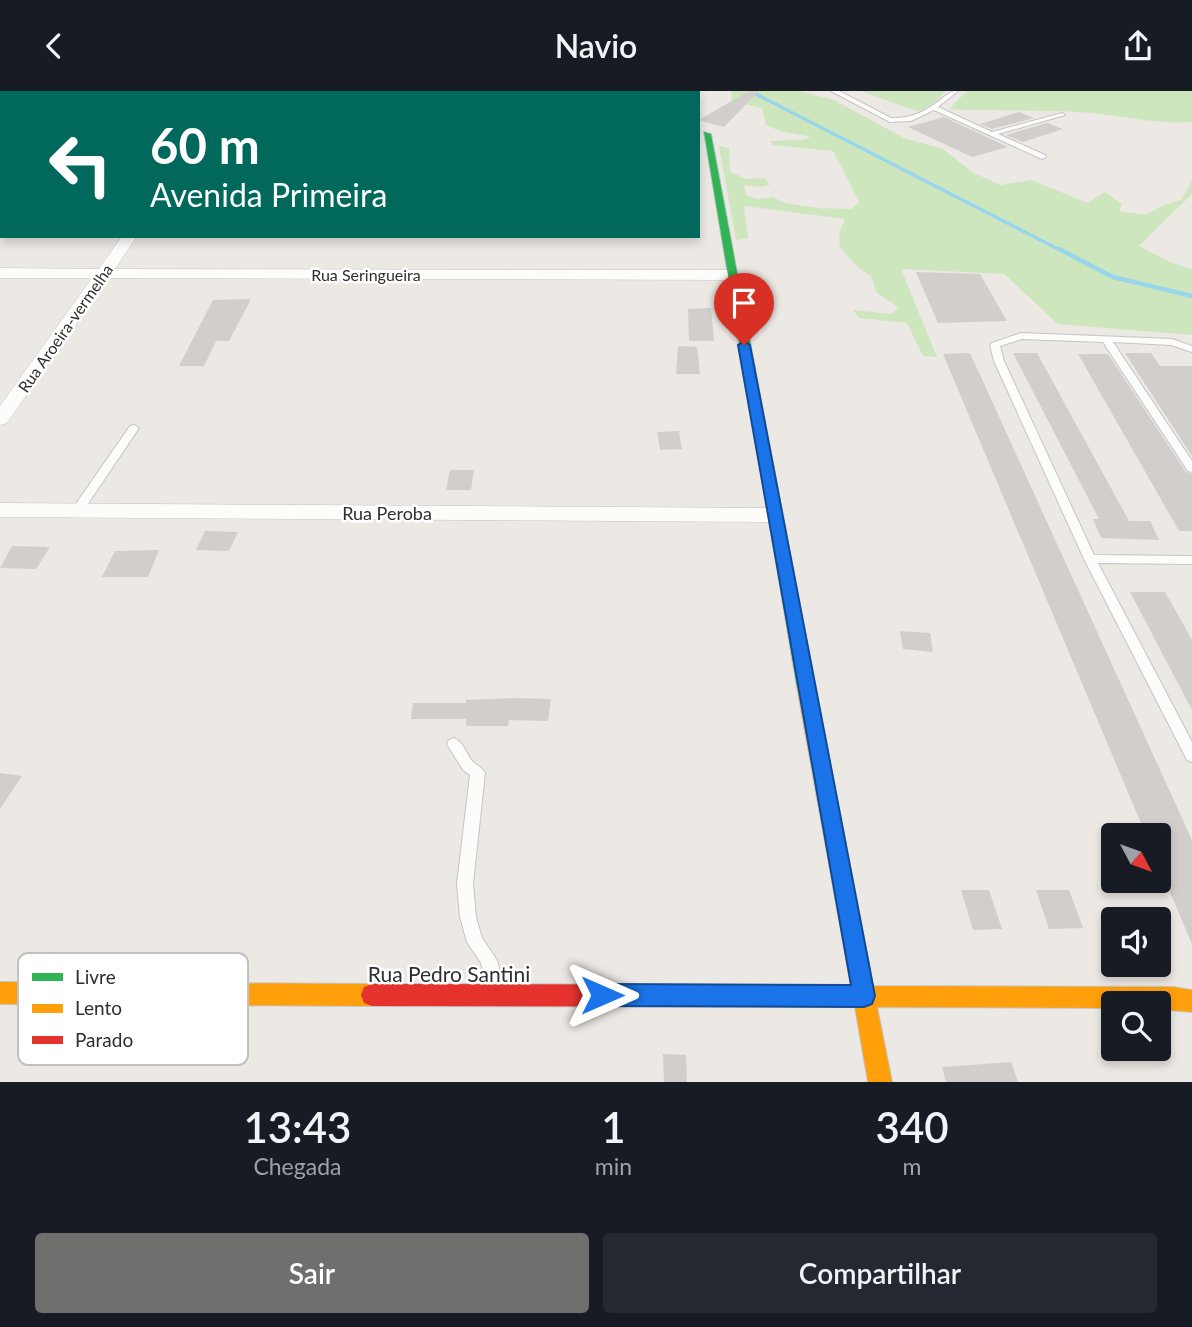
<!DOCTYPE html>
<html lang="pt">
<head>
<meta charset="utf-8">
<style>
  body { margin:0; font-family:Lato,sans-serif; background:#242831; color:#f1f3f6; height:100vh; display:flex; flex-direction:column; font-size:26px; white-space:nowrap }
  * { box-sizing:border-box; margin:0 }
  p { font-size:23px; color:#9ea1a6 }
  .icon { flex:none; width:38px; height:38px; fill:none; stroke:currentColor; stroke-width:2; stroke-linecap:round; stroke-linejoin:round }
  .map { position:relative; height:991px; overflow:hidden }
  .side { display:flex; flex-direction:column; background:#171b24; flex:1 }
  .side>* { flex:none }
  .top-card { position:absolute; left:0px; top:0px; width:700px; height:147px; box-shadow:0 4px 10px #0003; background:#00695c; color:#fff; overflow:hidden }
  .needle { width:46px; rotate:131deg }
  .tools { position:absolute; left:1101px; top:732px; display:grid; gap:14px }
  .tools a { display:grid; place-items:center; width:70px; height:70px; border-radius:7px; background:#171b24; box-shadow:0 4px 10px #0003; font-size:35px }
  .pin { position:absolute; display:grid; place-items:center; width:60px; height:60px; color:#fff; margin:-72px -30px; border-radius:50% 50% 50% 0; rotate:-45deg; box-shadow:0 0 7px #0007 }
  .pin .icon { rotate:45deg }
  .me { position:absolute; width:77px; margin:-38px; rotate:90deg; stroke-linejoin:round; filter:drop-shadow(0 0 5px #0008) }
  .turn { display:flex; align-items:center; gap:24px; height:147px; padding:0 35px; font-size:32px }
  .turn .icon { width:91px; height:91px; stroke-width:2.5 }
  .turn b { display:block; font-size:49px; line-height:60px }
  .eta { display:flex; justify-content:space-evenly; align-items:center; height:119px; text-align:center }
  .eta b { font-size:42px; font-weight:600; line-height:49px }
  .action { display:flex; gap:14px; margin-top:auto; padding:14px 35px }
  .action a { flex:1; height:80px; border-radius:7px; background:#706f6e; color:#fff; font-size:28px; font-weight:600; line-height:80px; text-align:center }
  .action a+a { background:#242831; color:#f1f3f6 }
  header { display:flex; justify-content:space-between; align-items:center; height:91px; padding:0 35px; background:#171b24; font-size:32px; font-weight:600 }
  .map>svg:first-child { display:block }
</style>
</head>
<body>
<header><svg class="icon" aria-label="back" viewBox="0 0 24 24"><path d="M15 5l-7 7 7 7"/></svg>Navio<svg class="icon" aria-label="share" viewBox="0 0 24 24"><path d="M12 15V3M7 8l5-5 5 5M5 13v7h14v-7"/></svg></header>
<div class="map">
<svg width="1192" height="991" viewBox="0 0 1192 991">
  <rect width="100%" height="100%" fill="#ece8e4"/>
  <g fill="#cee6be">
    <polygon points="731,0 799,0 834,9 904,47 943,58 972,81 1000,94 1031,89 1088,112 1105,101 1122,113 1119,120 1145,124 1164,114 1181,109 1192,90 1192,103 1139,155 1170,171 1192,178 1192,244 1058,233 1004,183 901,178 937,266 923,265 907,232 859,227 853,219 891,223 898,216 877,202 871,185 860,178 840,157 839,142 845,128 744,115 748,147 736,149 719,55 729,57 730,81 747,88 765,87 770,94 760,96 744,94 746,104 758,108 773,106 785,112 818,117 852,118 859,111 833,60 773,54 770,50 803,49 811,46 780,40 766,34 762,17 732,10"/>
    <path d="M861,0H946C938,9 929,19 916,20Z"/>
    <path d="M967,0H1192V31C1154,34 1117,23 1079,21C1036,19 992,20 949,18Z"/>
  </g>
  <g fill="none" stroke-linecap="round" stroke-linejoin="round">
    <polyline stroke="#99d6ec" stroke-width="3.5" points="750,0 1062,160"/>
    <polyline stroke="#99d6ec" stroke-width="4.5" points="1059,158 1113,186 1192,205"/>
  </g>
  <g fill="#d1cecb">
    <polygon points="749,0 759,0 724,36 699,29"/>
    <polygon points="1019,21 1034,27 992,38 980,33"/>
    <polygon points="944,26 1008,56 972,66 908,36"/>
    <polygon points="1047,32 1063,38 1023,51 1006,44"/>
    <polygon points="916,181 980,183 1007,230 938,232"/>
    <polygon points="251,208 229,250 216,250 204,275 179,275 213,209"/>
    <polygon points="711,217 714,250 689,250 688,218"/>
    <polygon points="678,255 697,256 700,283 676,283"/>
    <polygon points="970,262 1192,749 1192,853 1158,773 1158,744 1146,744 943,263"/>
    <polygon points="1013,262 1037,262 1129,430 1150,430 1159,449 1101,447 1093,428 1099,428"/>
    <polygon points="1125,262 1151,262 1160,275 1192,275 1192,365"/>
    <polygon points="1078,263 1108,263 1186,381 1192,383 1192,440 1179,440"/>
    <polygon points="679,340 682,358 660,359 657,341"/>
    <polygon points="450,379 474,379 471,399 446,399"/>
    <polygon points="205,440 238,441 229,460 196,459"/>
    <polygon points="12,455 50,456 36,478 0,477"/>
    <polygon points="159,459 148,486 102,486 115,460"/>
    <polygon points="1130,501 1165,501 1192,549 1192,619"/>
    <polygon points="900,540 930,542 933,561 903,558"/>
    <polygon points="515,607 551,608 548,630 509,629 508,635 466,635 466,628 411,628 413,612 466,612 466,609"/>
    <polygon points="0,682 22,685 0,718"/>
    <polygon points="961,799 989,799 1002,838 973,839"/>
    <polygon points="1036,799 1069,799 1083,837 1049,838"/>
    <polygon points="663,963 686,964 687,991 664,991"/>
    <polygon points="1011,971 1018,991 946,991 942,976"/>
  </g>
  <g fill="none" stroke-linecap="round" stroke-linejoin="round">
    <g stroke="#c5c4c5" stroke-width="2">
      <g id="lane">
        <polygon points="624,0 630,0 623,2"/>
        <path d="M831,0H839L891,27C910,28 924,21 939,10C946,5 949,0 958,0L938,16L992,41L1062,22L1065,24L998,43L1045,64L1046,66L1042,68L934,19L911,30L890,31Z"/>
        <polygon points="1021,242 1172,248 1192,255 1192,261 1171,254 1113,251 1192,370 1192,381 1188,380 1103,251 1022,248 1000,255 1004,270 1094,464 1192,465 1192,473 1098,472 1192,651 1192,671 1187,669 1084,468 994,270 990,254 992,252"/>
        <polygon points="134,334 139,337 81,423 73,423 71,420 73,417 130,335"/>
        <path d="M454,647C464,652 466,662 472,670C477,675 482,676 485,682L473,793L476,826L482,847L497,869L503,895L500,901L494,903L488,901L481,872L467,851L460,826L457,793L470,684L463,679L447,653L449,649Z"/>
      </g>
    </g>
    <g stroke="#c5c4c5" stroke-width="1">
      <g id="street">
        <polygon points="50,0 65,0 48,2"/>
        <polygon points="227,0 239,0 226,2"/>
        <polygon points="592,0 607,0 609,2 593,2"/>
        <rect x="0" y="16" width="2" height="8"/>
        <rect x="0" y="37" width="2" height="8"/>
        <polygon points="122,145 137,145 115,178 732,179 740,184 732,189 108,187 7,332 0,334 0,315 92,187 0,187 0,177 99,178"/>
        <polygon points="0,412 774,417 781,419 785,424 781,429 774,431 0,426"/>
      </g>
    </g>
    <g stroke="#c5c4c5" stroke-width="2">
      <polygon id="fast" points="704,41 711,43 815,596 812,601 800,601 797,596"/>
    </g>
    <g stroke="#c5c4c5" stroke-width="2">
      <g id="slow">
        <polygon points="806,589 812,591 815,596 873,895 1173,896 1192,899 1192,921 1158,918 1158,912 1113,912 1113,917 877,916 892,991 868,991 855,916 821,916 813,913 810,905 813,897 821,894 851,894 797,596 800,591"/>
        <polygon points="0,891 372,893 380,896 383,904 380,912 372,915 0,913"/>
      </g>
    </g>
    <g stroke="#c5c4c5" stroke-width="2">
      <polygon id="jam" points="372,893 821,894 829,897 832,905 829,913 821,916 372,915 364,912 361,904 364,896"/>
    </g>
    <polyline stroke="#c9c9c8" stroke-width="2" stroke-dasharray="3.5 2" stroke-linecap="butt" points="285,2 288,0"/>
    <use href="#lane" fill="#fcfcfb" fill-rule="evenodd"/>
    <use href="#street" fill="#fcfcfb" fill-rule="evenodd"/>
    <use href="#fast" fill="#30b455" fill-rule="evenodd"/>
    <use href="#slow" fill="#ff9f0a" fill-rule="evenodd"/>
    <use href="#jam" fill="#e5322d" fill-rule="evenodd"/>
  </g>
  <polygon fill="#1a73e8" stroke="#114b97" stroke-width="2" points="744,250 750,254 875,905 872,913 864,916 602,915 594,912 590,904 594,896 602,893 851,894 738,254"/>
  <g text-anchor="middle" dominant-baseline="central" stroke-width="5" stroke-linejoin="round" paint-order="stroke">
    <g font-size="16" fill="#2e2e2e" stroke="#fff">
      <text x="366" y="183">Rua Seringueira</text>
      <text transform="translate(65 237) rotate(-55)">Rua Aroeira-vermelha</text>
    </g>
    <g font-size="18" fill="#2e2e2e" stroke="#fff">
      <text x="387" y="422">Rua Peroba</text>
    </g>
    <g font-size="21" fill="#2e2e2e" stroke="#fff">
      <text x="449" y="882">Rua Pedro Santini</text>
    </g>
  </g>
  <rect x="18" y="862" width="230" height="112" rx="10" fill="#fff" stroke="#c0c0c0" stroke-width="2"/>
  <rect x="32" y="882" width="31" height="8" fill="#30b455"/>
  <rect x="32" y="913" width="31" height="9" fill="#ff9f0a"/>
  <rect x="32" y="945" width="31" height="8" fill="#e5322d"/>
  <g font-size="19" fill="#2e2e2e">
    <text x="75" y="893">Livre</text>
    <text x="75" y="924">Lento</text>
    <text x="75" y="956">Parado</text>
  </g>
</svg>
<div class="tools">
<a><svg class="needle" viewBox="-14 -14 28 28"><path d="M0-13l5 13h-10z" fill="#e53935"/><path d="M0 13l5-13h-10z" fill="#9ea1a6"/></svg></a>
<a><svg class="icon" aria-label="sound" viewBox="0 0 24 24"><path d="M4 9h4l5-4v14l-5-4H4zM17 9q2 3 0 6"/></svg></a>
<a><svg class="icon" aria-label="search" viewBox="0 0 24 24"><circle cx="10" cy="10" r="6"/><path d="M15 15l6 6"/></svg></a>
</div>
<div class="pin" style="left:744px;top:254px;background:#d93025"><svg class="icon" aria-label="arrive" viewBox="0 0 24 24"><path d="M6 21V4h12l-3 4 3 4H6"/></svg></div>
<svg class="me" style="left:602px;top:904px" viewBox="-20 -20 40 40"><path d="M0-17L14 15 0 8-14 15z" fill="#1a73e8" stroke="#fff" stroke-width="4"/></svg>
<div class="top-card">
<div class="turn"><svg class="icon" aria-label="left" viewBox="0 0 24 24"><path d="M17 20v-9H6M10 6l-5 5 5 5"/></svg><div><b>60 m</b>Avenida Primeira</div></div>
</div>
</div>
<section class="side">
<div class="eta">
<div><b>13:43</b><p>Chegada</p></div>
<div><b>1</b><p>min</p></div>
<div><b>340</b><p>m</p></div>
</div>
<div class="action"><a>Sair</a><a>Compartilhar</a></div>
</section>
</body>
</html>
